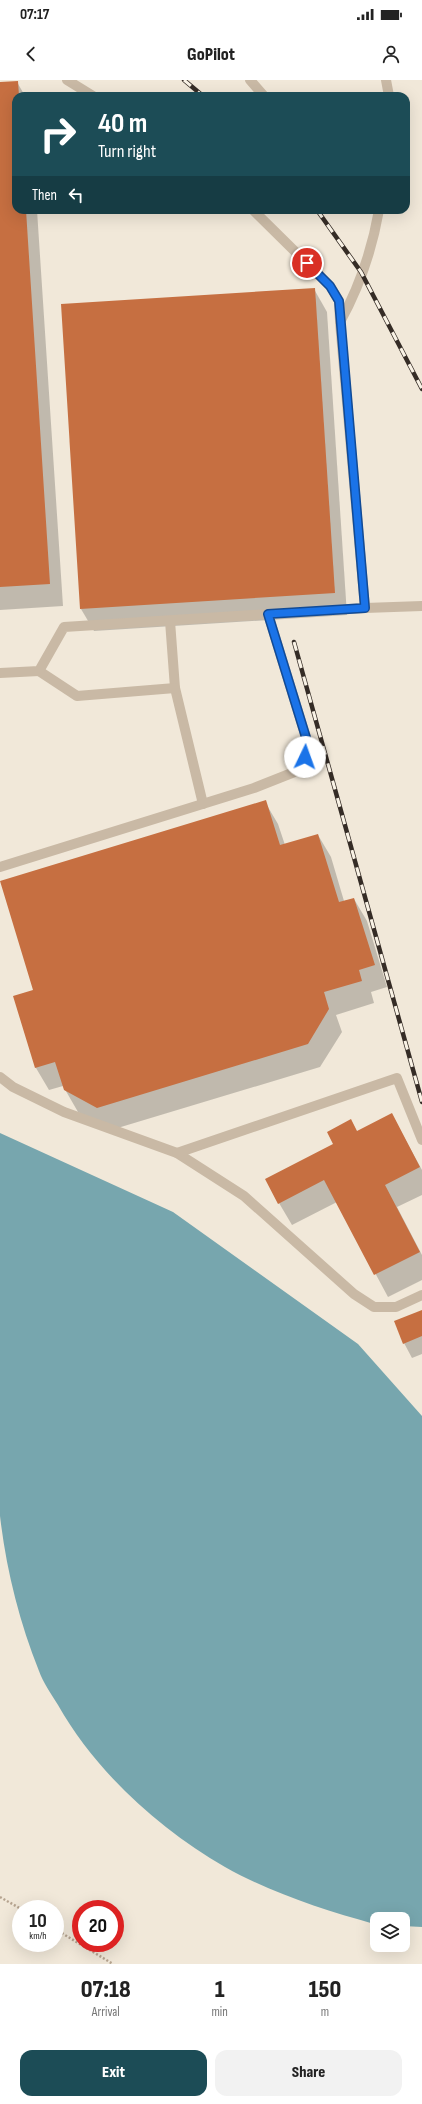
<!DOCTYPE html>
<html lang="en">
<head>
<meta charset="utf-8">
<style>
  body { margin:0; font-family:"Sofia Sans Condensed",sans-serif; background:#f2f2f2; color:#222; height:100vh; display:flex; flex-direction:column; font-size:15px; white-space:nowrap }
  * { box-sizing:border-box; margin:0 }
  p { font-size:13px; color:#767676 }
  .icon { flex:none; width:22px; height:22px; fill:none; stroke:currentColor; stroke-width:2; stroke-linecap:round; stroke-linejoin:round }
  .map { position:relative; height:1884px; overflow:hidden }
  .panel { display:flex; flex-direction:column; background:#fff; flex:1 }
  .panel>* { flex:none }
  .top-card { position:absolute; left:12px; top:12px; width:398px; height:122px; border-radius:12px; box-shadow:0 4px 16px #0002; background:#1c4c56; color:#fff; overflow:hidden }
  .buttons { position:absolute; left:370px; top:1832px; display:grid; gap:8px }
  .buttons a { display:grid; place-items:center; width:40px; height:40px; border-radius:8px; background:#fff; box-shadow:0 4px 16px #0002; font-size:20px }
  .speed { position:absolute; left:12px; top:1820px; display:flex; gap:8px; font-size:20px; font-weight:700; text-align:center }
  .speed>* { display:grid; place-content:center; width:52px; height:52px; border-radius:50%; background:#fff; box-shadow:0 4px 16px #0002; line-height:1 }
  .speed small { font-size:10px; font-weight:400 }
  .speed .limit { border:6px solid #d22; background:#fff; color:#111 }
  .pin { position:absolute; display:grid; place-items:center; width:34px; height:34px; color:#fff; margin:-17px; border:2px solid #fff; border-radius:50%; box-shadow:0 1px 4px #0007 }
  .me { position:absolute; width:44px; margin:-22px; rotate:3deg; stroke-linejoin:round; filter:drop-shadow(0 0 3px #0008) }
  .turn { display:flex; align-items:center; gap:14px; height:84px; padding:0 20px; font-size:18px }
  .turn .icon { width:52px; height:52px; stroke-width:2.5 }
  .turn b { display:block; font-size:28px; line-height:34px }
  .then { display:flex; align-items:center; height:38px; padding:0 20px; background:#0003; gap:8px; font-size:15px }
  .eta { display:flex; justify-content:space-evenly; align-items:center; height:68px; text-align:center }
  .eta b { font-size:24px; font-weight:800; line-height:28px }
  .primary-button { display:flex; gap:8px; margin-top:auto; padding:8px 20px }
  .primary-button a { flex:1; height:46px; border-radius:12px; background:#1c4c56; color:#fff; font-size:16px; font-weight:800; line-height:46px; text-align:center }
  .primary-button a+a { background:#f2f2f2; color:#222 }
  .status { display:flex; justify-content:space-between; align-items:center; height:28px; padding:0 20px; background:#fff; direction:ltr }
  .status svg { height:11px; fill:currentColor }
  header { display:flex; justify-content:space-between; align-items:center; height:52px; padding:0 20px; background:#fff; font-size:18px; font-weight:800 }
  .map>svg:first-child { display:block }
</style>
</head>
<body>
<div class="status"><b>07:17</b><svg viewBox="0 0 49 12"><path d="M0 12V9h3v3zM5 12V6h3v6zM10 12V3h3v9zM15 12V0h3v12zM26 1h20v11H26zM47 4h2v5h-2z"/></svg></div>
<header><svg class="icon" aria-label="back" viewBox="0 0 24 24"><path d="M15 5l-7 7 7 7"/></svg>GoPilot<svg class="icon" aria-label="person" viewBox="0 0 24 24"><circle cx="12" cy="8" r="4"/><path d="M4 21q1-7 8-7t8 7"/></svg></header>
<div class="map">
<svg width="422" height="1884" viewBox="0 0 422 1884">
  <rect width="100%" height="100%" fill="#f1e8d9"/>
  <path fill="#77a6ae" d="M0,1053L173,1132L358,1264L422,1336V1847L403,1846V1839H377V1844H374C324,1830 271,1813 225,1787C159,1749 96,1692 58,1625C51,1614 43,1602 39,1591C19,1541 6,1488 0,1436Z"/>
  <g fill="#0003">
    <polygon points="17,2 25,16 16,16 16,130 37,130 63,526 0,530 0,3"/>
    <polygon points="314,209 327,232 347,535 94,551 81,529"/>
    <polygon points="265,722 278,744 285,765 318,755 331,777 344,821 354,819 367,841 387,907 371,912 374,923 336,935 342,952 320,987 111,1050 78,1032 63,1006 49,1010 36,988 15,917 35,910"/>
    <polygon points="392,1035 422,1090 422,1115 397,1127 422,1175 422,1200 388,1217 337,1122 292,1145 279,1123 357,1052"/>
    <polygon points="422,1231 422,1274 412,1278 404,1263"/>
  </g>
  <g fill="#c66f41">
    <polygon points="18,1 19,16 16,16 16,130 26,130 50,504 0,507 0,2"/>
    <polygon points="315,208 335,513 80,529 61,224"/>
    <polygon points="266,720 280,765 318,754 339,822 354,818 375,885 359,890 362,901 324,912 329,929 308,964 97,1028 64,1010 55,982 35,988 13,916 33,910 0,801"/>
    <polygon points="392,1033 420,1087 385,1105 420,1172 374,1195 324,1100 278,1124 265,1099 333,1064 327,1052 351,1039 357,1051"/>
    <polygon points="422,1230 422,1256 403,1264 394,1241"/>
  </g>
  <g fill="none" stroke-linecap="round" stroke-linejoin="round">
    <g stroke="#b5a38f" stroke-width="2.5" stroke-dasharray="2 2" stroke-linecap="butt">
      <polyline points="0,1817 21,1829"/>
      <polyline points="55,1849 113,1884"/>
    </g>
    <g stroke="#c9b9a5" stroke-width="10">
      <polyline points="67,0 93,16"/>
      <polyline points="250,0 264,16"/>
      <polyline points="386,0 389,16"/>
      <polyline points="253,130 330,206 339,221 340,241"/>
      <polyline points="365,528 422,526"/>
      <polyline points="170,541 175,608 203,724"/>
      <polyline points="39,591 77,616 175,608"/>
      <path d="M0,593L39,591L64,547L365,528L340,242C360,206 372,170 379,130"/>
      <polyline points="0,787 254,708 302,689 308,664 268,534"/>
      <polyline points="0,997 13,1007 64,1032 177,1073 244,1116 354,1214 374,1227 396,1227 422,1215"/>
      <polyline points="177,1073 397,998 422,1060"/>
    </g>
    <g stroke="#352c26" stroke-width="4.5">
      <g id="rail">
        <polyline points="184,0 203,16"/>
        <polyline points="317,130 361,192 422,309"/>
        <polyline points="294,562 422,1022"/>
      </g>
    </g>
    <use href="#rail" stroke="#f9f2e5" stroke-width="3" stroke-dasharray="9" stroke-linecap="butt"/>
  </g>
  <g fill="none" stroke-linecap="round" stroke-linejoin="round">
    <g stroke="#114b97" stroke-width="10">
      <polyline id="route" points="305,677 308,664 268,534 365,528 339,221 330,206 307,183"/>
    </g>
    <use href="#route" stroke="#1a73e8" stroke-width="7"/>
  </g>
</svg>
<div class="buttons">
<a><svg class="icon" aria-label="layers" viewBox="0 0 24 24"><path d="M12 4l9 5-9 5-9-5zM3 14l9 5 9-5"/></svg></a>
</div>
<div class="speed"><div>10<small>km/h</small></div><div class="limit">20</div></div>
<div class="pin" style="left:307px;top:183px;background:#d93025"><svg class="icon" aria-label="arrive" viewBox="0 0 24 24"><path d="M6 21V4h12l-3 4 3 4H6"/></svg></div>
<svg class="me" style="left:305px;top:677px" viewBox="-20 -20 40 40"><circle r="19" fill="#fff"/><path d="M0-13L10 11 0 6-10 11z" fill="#1a73e8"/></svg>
<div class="top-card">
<div class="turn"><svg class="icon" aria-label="right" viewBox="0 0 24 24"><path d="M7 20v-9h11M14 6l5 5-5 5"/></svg><div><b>40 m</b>Turn right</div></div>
<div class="then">Then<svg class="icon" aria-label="left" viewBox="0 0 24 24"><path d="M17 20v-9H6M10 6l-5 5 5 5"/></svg></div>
</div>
</div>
<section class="panel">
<div class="eta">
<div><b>07:18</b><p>Arrival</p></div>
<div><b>1</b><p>min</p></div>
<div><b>150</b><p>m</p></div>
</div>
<div class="primary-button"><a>Exit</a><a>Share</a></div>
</section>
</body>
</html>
